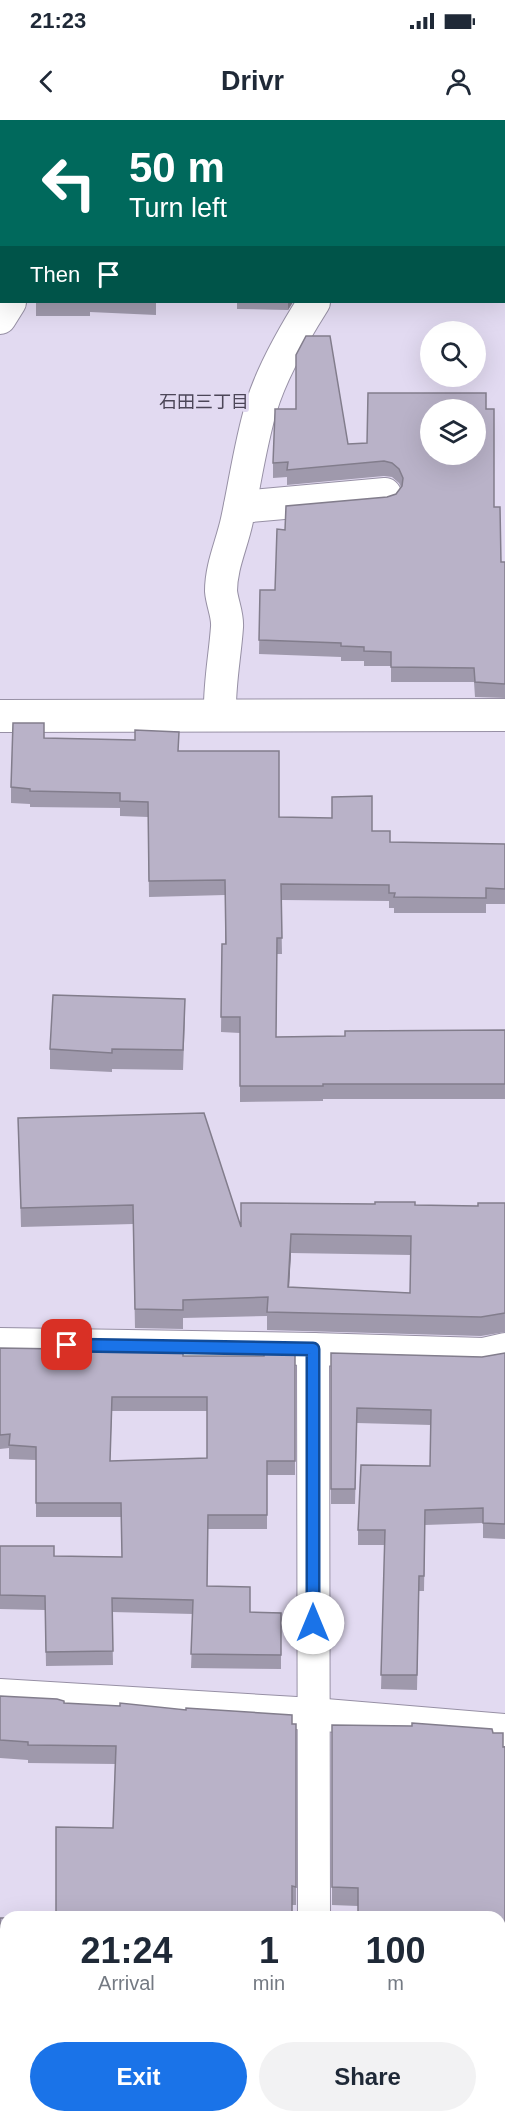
<!DOCTYPE html>
<html lang="en">
<head>
<meta charset="utf-8">
<style>
  body { margin:0; font-family:Helvetica,"Noto Sans JP",sans-serif; background:#f2f2f3; color:#1f2937; height:100vh; display:flex; flex-direction:column; font-size:22px; white-space:nowrap }
  * { box-sizing:border-box; margin:0 }
  p { font-size:20px; color:#747a83 }
  .icon { flex:none; width:33px; height:33px; fill:none; stroke:currentColor; stroke-width:2; stroke-linecap:round; stroke-linejoin:round }
  .map { position:relative; flex:1; overflow:hidden }
  .sheet { position:absolute; left:0px; top:1791px; width:506px; height:212px; display:flex; flex-direction:column; background:#fff; border-radius:18px 18px 0 0; box-shadow:0 6px 24px #0002 }
  .sheet>* { flex:none }
  .top-card { position:absolute; left:0px; top:0px; width:506px; height:183px; box-shadow:0 6px 24px #0002; background:#00695c; color:#fff; overflow:hidden }
  .fabs { position:absolute; left:420px; top:201px; display:grid; gap:12px }
  .fabs a { display:grid; place-items:center; width:66px; height:66px; border-radius:50%; background:#fff; box-shadow:0 6px 24px #0002; font-size:30px }
  .pin { position:absolute; display:grid; place-items:center; width:51px; height:51px; color:#fff; margin:-26px; border-radius:12px; box-shadow:0 3px 9px #0006 }
  .me { position:absolute; width:66px; margin:-33px; rotate:0deg; stroke-linejoin:round; filter:drop-shadow(0 0 4px #0008) }
  .turn { display:flex; align-items:center; gap:21px; height:126px; padding:0 30px; font-size:27px }
  .turn .icon { width:78px; height:78px; stroke-width:2.5 }
  .turn b { display:block; font-size:42px; line-height:51px }
  .then { display:flex; align-items:center; height:57px; padding:0 30px; background:#0003; gap:12px; font-size:22px }
  .eta { display:flex; justify-content:space-evenly; align-items:center; height:102px; text-align:center }
  .eta b { font-size:36px; font-weight:700; line-height:42px }
  .action { display:flex; gap:12px; margin-top:auto; padding:12px 30px }
  .action a { flex:1; height:69px; border-radius:36px; background:#1a73e8; color:#fff; font-size:24px; font-weight:700; line-height:69px; text-align:center }
  .action a+a { background:#f2f2f3; color:#1f2937 }
  .status { display:flex; justify-content:space-between; align-items:center; height:42px; padding:0 30px; background:#fff; direction:ltr }
  .status svg { height:16px; fill:currentColor }
  header { display:flex; justify-content:space-between; align-items:center; height:78px; padding:0 30px; background:#fff; font-size:27px; font-weight:700 }
  .map>svg:first-child { display:block }
</style>
</head>
<body>
<div class="status"><b>21:23</b><svg viewBox="0 0 49 12"><path d="M0 12V9h3v3zM5 12V6h3v6zM10 12V3h3v9zM15 12V0h3v12zM26 1h20v11H26zM47 4h2v5h-2z"/></svg></div>
<header><svg class="icon" aria-label="back" viewBox="0 0 24 24"><path d="M15 5l-7 7 7 7"/></svg>Drivr<svg class="icon" aria-label="person" viewBox="0 0 24 24"><circle cx="12" cy="8" r="4"/><path d="M4 21q1-7 8-7t8 7"/></svg></header>
<div class="map">
<svg width="505" height="2002" viewBox="0 0 505 2002">
  <rect width="100%" height="100%" fill="#e2daf1"/>
  <g fill="none" stroke-linecap="round" stroke-linejoin="round">
    <g stroke="#9790a5" stroke-width="34">
      <g id="minor">
        <polyline points="33,2 34,0"/>
        <polyline points="117,2 118,0"/>
        <polyline points="420,2 421,0"/>
        <polyline points="0,58 2,55"/>
        <polyline points="0,115 2,116"/>
        <polyline points="0,198 10,182"/>
        <polyline points="240,387 385,374"/>
        <path d="M220,594C219,565 225,536 227,507C228,495 222,483 221,471C221,446 232,424 237,400C245,363 250,325 261,288C271,254 295,212 314,182"/>
        <polyline points="0,596 505,595"/>
        <polyline points="0,1224 313,1229 483,1234 505,1229"/>
        <polyline points="313,1229 314,1797"/>
        <polyline points="0,1575 313,1594 505,1610"/>
        <polyline points="314,1996 314,2002"/>
      </g>
    </g>
    <use href="#minor" stroke="#fff" stroke-width="32"/>
  </g>
  <g fill="#9f99ac" fill-rule="evenodd">
    <polygon points="0,0 15,0 15,1 2,2 2,21 0,21"/>
    <polygon points="505,0 505,164 504,164 504,2"/>
    <polygon points="36,182 176,182 156,182 156,195 90,192 90,196 36,196"/>
    <polygon points="237,182 293,182 288,190 237,189"/>
    <polygon points="486,289 494,387 501,442 505,442 505,578 475,577 474,562 391,562 391,546 364,546 364,541 341,541 341,537 259,534 260,470 275,470 285,410 387,377 396,374 401,367 399,363 392,357 384,356 287,365 287,357 273,358 273,343 348,324 367,323"/>
    <polygon points="44,618 179,631 279,697 372,711 390,722 505,724 505,784 486,784 486,793 394,793 394,788 389,788 389,781 281,780 282,834 277,834 276,917 345,916 505,910 505,979 323,979 323,981 240,982 240,913 221,912 222,824 225,824 225,775 149,777 148,697 120,696 120,688 30,687 30,684 11,683 11,667"/>
    <polygon points="185,898 183,950 112,949 112,952 50,949 50,929"/>
    <path d="M18,998L241,1106L415,1085L478,1086L505,1083V1212L481,1216L267,1210V1196L183,1198V1209L135,1208L133,1104L21,1107ZM291,1133L411,1135L410,1173L289,1167Z"/>
    <path d="M0,1228L183,1236H264L295,1233V1355H267V1409H208L207,1466L250,1492L281,1493V1549L191,1548L193,1494L112,1492L113,1545L46,1546L45,1490L0,1489V1426L54,1436L122,1437L121,1397H36V1340L9,1339V1328L0,1329ZM112,1291H207V1338L110,1341Z"/>
    <polygon points="331,1233 482,1237 505,1233 505,1419 483,1418 483,1403 425,1405 424,1471 419,1471 417,1570 381,1569 385,1425 358,1425 358,1410 430,1346 431,1305 357,1303 355,1384 331,1384"/>
    <polygon points="0,1576 64,1583 296,1604 296,1785 292,1785 113,1708 115,1644 28,1643 28,1640 0,1638"/>
    <polygon points="332,1605 412,1606 500,1996 358,1786 332,1785"/>
    <rect x="0" y="1798" width="6" height="162"/>
    <rect x="124" y="1996" width="63" height="3"/>
    <polygon points="214,1996 296,1996 296,1999"/>
  </g>
  <g fill="#827d8c">
    <polygon points="288,182 293,182 288,190"/>
    <polygon points="291,1114 291,1133 288,1186 288,1167"/>
  </g>
  <g fill="#b9b2c8" stroke="#827d8c" stroke-width="1.5" fill-rule="evenodd">
    <polygon points="0,0 5,0 5,2 2,2 2,7 0,7"/>
    <rect x="149" y="0" width="241" height="2"/>
    <polygon points="441,0 505,0 505,147 504,147 504,2 441,2"/>
    <path d="M306,216H330L348,324L367,323L368,273H486V289H494V387H500L501,442H505V564L475,562L474,548L391,547V532L364,531V527L341,526V523L259,520L260,470H275L277,409L285,410L286,386L387,377L396,374L402,366L403,358L399,349L392,343L384,341L287,350L288,342L273,343L275,292V289H296V235ZM430,290H476V334H430Z"/>
    <polygon points="13,603 44,603 44,618 135,620 135,610 179,612 178,631 279,631 279,697 332,698 332,677 372,676 372,711 390,711 390,722 505,724 505,769 486,768 486,778 394,777 395,773 389,773 389,765 281,764 282,818 277,818 276,917 345,916 345,911 505,910 505,964 323,964 323,966 240,966 240,897 221,897 222,824 226,824 225,760 149,761 148,682 120,681 120,673 30,671 30,669 11,667"/>
    <polygon points="53,875 185,879 183,930 112,929 112,933 50,929"/>
    <path d="M204,993L241,1107V1083L375,1084V1082H415V1085L478,1086V1083H505V1193L481,1197L267,1192L268,1177L183,1180V1190L135,1189L133,1085L21,1088L18,998ZM291,1114L411,1116L410,1173L288,1167Z"/>
    <path d="M0,1228L183,1231V1236H264V1232L295,1233V1341H267V1395H208L207,1466L250,1467V1492L281,1493V1535L191,1534L193,1480L112,1478L113,1531L46,1532L45,1476L0,1475V1426H54V1436L122,1437L121,1383H36V1327L9,1325L10,1314L0,1315ZM112,1277H207V1338L110,1341Z"/>
    <polygon points="331,1233 482,1237 505,1233 505,1404 483,1403 483,1388 425,1390 424,1456 419,1456 417,1555 381,1555 385,1410 358,1410 361,1345 430,1346 431,1290 357,1288 355,1369 331,1369"/>
    <polygon points="0,1576 57,1579 64,1581 64,1583 120,1586 120,1583 186,1590 186,1588 292,1595 292,1604 296,1604 296,1767 292,1766 292,1797 56,1797 56,1707 113,1708 116,1626 28,1625 28,1622 0,1620"/>
    <polygon points="412,1603 492,1609 493,1613 503,1613 503,1627 505,1627 505,2002 331,2002 332,1996 500,1996 500,1797 358,1797 358,1768 332,1767 332,1605 412,1606"/>
    <rect x="0" y="1798" width="6" height="144"/>
    <polygon points="66,1996 107,1996 107,2002 37,2002 37,1998 66,1999"/>
  </g>
  <g fill="none" stroke-linecap="round" stroke-linejoin="round">
    <g stroke="#114b97" stroke-width="15">
      <polyline id="route" points="67,1225 313,1229 313,1503"/>
    </g>
    <use href="#route" stroke="#1a73e8" stroke-width="10"/>
  </g>
  <g text-anchor="middle" dominant-baseline="central" stroke-width="6" stroke-linejoin="round" paint-order="stroke">
    <g font-size="18" fill="#4c4658" stroke="#e2daf1">
      <text x="204" y="282">石田三丁目</text>
    </g>
  </g>
</svg>
<div class="fabs">
<a><svg class="icon" aria-label="search" viewBox="0 0 24 24"><circle cx="10" cy="10" r="6"/><path d="M15 15l6 6"/></svg></a>
<a><svg class="icon" aria-label="layers" viewBox="0 0 24 24"><path d="M12 4l9 5-9 5-9-5zM3 14l9 5 9-5"/></svg></a>
</div>
<div class="pin" style="left:67px;top:1225px;background:#d93025"><svg class="icon" aria-label="arrive" viewBox="0 0 24 24"><path d="M6 21V4h12l-3 4 3 4H6"/></svg></div>
<svg class="me" style="left:313px;top:1503px" viewBox="-20 -20 40 40"><circle r="19" fill="#fff"/><path d="M0-13L10 11 0 6-10 11z" fill="#1a73e8"/></svg>
<div class="top-card">
<div class="turn"><svg class="icon" aria-label="left" viewBox="0 0 24 24"><path d="M17 20v-9H6M10 6l-5 5 5 5"/></svg><div><b>50 m</b>Turn left</div></div>
<div class="then">Then<svg class="icon" aria-label="arrive" viewBox="0 0 24 24"><path d="M6 21V4h12l-3 4 3 4H6"/></svg></div>
</div>
<section class="sheet">
<div class="eta">
<div><b>21:24</b><p>Arrival</p></div>
<div><b>1</b><p>min</p></div>
<div><b>100</b><p>m</p></div>
</div>
<div class="action"><a>Exit</a><a>Share</a></div>
</section>
</div>
</body>
</html>
